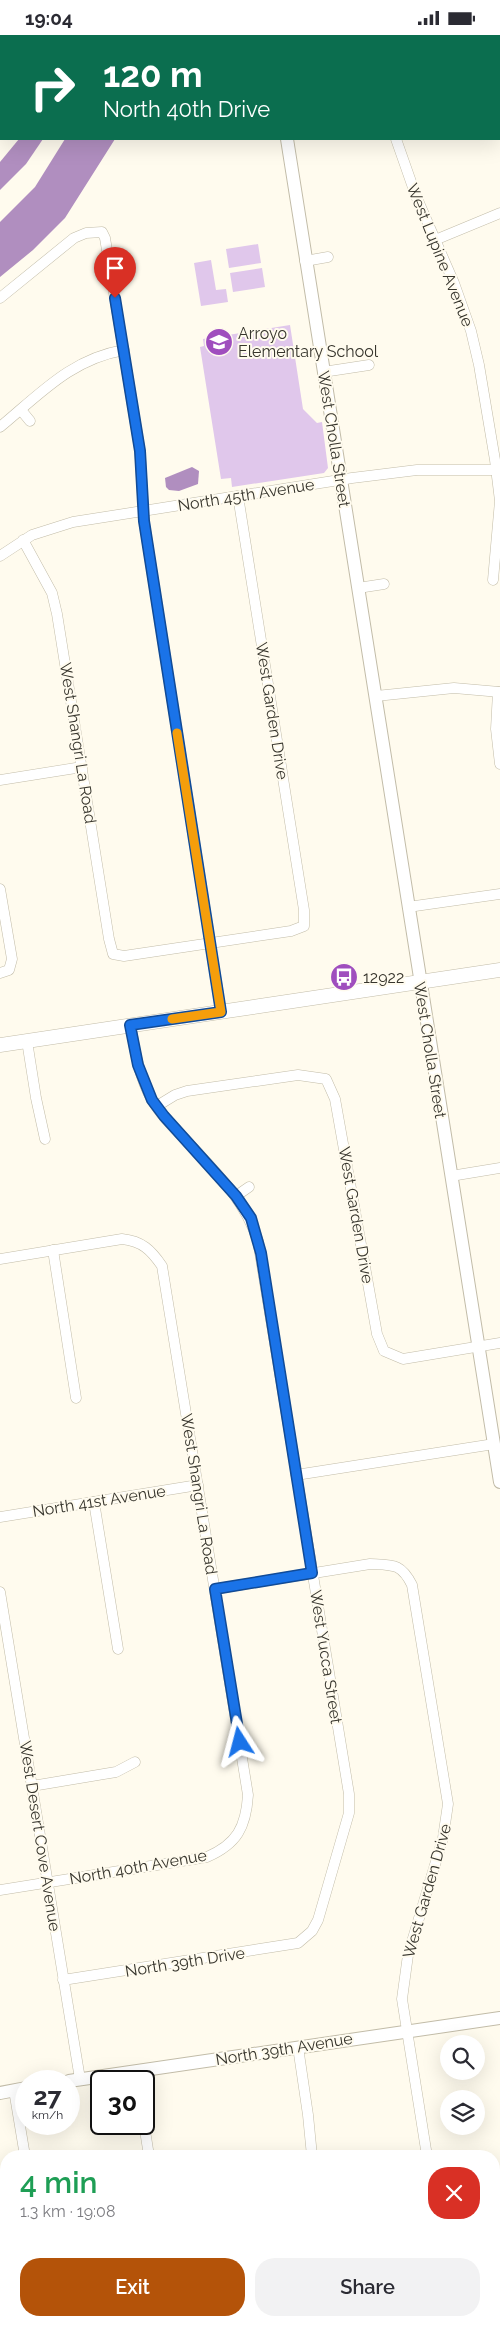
<!DOCTYPE html>
<html lang="en">
<head>
<meta charset="utf-8">
<style>
  body { margin:0; font-family:Raleway,sans-serif; background:#f2f2f3; color:#2b2b33; height:100vh; display:flex; flex-direction:column; font-size:19px; white-space:nowrap }
  * { box-sizing:border-box; margin:0 }
  p { font-size:16px; color:#7c7c81 }
  .icon { flex:none; width:28px; height:28px; fill:none; stroke:currentColor; stroke-width:2; stroke-linecap:round; stroke-linejoin:round }
  .map { position:relative; flex:1; overflow:hidden }
  .panel { position:absolute; left:0px; top:2115px; width:500px; height:176px; display:flex; flex-direction:column; background:#fff; border-radius:20px 20px 0 0; box-shadow:0 5px 20px #0002 }
  .panel>* { flex:none }
  .guide { position:absolute; left:0px; top:0px; width:500px; height:105px; box-shadow:0 5px 20px #0002; background:#0b6e4f; color:#fff; overflow:hidden }
  .fabs { position:absolute; left:440px; top:2000px; display:grid; gap:10px }
  .fabs a { display:grid; place-items:center; width:45px; height:45px; border-radius:50%; background:#fff; box-shadow:0 5px 20px #0002; font-size:25px }
  .speed { position:absolute; left:15px; top:2035px; display:flex; gap:10px; font-size:25px; font-weight:700; text-align:center }
  .speed>* { display:grid; place-content:center; width:65px; height:65px; border-radius:50%; background:#fff; box-shadow:0 5px 20px #0002; line-height:1 }
  .speed small { font-size:12px; font-weight:400 }
  .speed .limit { border:2px solid #111; border-radius:8px; background:#fff; color:#111 }
  .pin { position:absolute; display:grid; place-items:center; width:42px; height:42px; color:#fff; margin:-51px -21px; border-radius:50% 50% 50% 0; rotate:-45deg; box-shadow:0 0 5px #0007 }
  .pin .icon { rotate:45deg }
  .me { position:absolute; width:55px; margin:-28px; rotate:351deg; stroke-linejoin:round; filter:drop-shadow(0 0 4px #0008) }
  .turn { display:flex; align-items:center; gap:18px; height:105px; padding:0 20px; font-size:22px }
  .turn .icon { width:65px; height:65px; stroke-width:2.5 }
  .turn b { display:block; font-size:35px; line-height:42px }
  .round { display:grid; place-items:center; flex:none; width:52px; height:52px; border-radius:20px; background:#f2f2f3 }
  .head { display:flex; align-items:center; justify-content:space-between; height:85px; padding:0 20px }
  h1 { font-size:30px; font-weight:600; line-height:38px; color:#1e9e55 }
  .button { display:flex; gap:10px; margin-top:auto; padding:10px 20px }
  .button a { flex:1; height:58px; border-radius:20px; background:#b45309; color:#fff; font-size:20px; font-weight:600; line-height:58px; text-align:center }
  .button a+a { background:#f2f2f3; color:#2b2b33 }
  .status { display:flex; justify-content:space-between; align-items:center; height:35px; padding:0 25px; background:#fff; direction:ltr }
  .status svg { height:14px; fill:currentColor }
  .map>svg:first-child { display:block }
</style>
</head>
<body>
<div class="status"><b>19:04</b><svg viewBox="0 0 49 12"><path d="M0 12V9h3v3zM5 12V6h3v6zM10 12V3h3v9zM15 12V0h3v12zM26 1h20v11H26zM47 4h2v5h-2z"/></svg></div>
<div class="map">
<svg width="500" height="2291" viewBox="0 0 500 2291">
  <rect width="100%" height="100%" fill="#fffbee"/>
  <g fill="#e0c7eb">
    <polygon points="258,209 261,228 229,233 226,214"/>
    <polygon points="211,225 216,255 226,254 228,267 201,271 194,228"/>
    <polygon points="262,233 265,252 233,257 230,238"/>
    <polygon points="290,290 303,374 317,388 322,387 328,433 324,438 232,452 231,443 221,444 200,312 204,311 203,304"/>
  </g>
  <g fill="#b08ebf">
    <polygon points="19,104 43,104 26,129 0,155 0,127"/>
    <polygon points="65,104 115,104 65,183 33,215 0,242 0,187 35,152"/>
    <polygon points="192,432 199,436 198,449 179,456 169,455 166,452 165,443"/>
  </g>
  <g fill="none" stroke-linecap="round" stroke-linejoin="round">
    <g stroke="#c2bca8" stroke-width="11">
      <g id="minor">
        <polyline points="378,0 378,1"/>
        <polyline points="486,0 486,1"/>
        <polyline points="396,104 416,161 454,248 471,296 479,330 495,425 500,466 493,545"/>
        <polyline points="435,205 500,178"/>
        <polyline points="305,226 328,222"/>
        <polyline points="0,263 74,203 86,198 102,197 105,203 140,416 144,486 221,977"/>
        <polyline points="323,337 369,330"/>
        <polyline points="21,375 30,386"/>
        <path d="M0,392C40,359 71,324 124,315"/>
        <polyline points="23,505 52,558 57,579 109,904 113,919 124,921 291,896 304,891 304,875 238,461"/>
        <polyline points="0,521 32,500 73,487 352,443 417,435 500,435"/>
        <polyline points="358,553 384,549"/>
        <polyline points="498,657 496,694 500,729"/>
        <polyline points="376,661 454,653 500,657"/>
        <polyline points="0,745 82,732"/>
        <polyline points="0,854 12,924 9,935 0,938"/>
        <polyline points="408,872 500,859"/>
        <polyline points="27,1006 36,1063 45,1104"/>
        <polyline points="157,1071 175,1060 187,1056 298,1040 326,1044 335,1064 377,1299 384,1316 403,1324 500,1308"/>
        <polyline points="451,1141 500,1133"/>
        <polyline points="236,1161 249,1152"/>
        <polyline points="53,1215 76,1363"/>
        <path d="M0,1224L122,1204C142,1206 151,1215 162,1231L248,1760C246,1792 237,1809 207,1822L0,1855"/>
        <polyline points="296,1440 494,1409"/>
        <polyline points="94,1467 118,1614"/>
        <polyline points="0,1482 198,1450"/>
        <path d="M215,1554L370,1529C393,1530 401,1528 412,1550L448,1769L443,1803L408,1920L402,1964L427,2121"/>
        <polyline points="0,1557 80,2044"/>
        <polyline points="32,1751 116,1737 135,1727"/>
        <path d="M63,1945L298,1908L312,1896L318,1885L349,1778V1759L258,1206C243,1161 214,1136 183,1102C171,1090 159,1078 151,1063C139,1041 134,1015 131,990"/>
        <polyline points="298,2012 308,2080 312,2121"/>
        <polyline points="14,2055 25,2121"/>
        <polyline points="144,2089 149,2121"/>
        <polyline points="494,2256 500,2255"/>
        <polyline points="0,2264 6,2272"/>
        <polyline points="16,2285 21,2291"/>
        <polyline points="239,2285 244,2291"/>
        <polyline points="25,2291 33,2285"/>
        <polyline points="384,2291 393,2285"/>
      </g>
    </g>
    <g stroke="#c2bca8" stroke-width="14">
      <g id="tertiary">
        <polyline points="271,0 271,1"/>
        <polyline points="287,104 500,1447"/>
        <polyline points="69,2046 500,1983"/>
        <polyline points="0,2058 26,2053"/>
      </g>
    </g>
    <g stroke="#c2bca8" stroke-width="15">
      <polyline id="secondary" points="0,1010 500,935"/>
    </g>
    <use href="#minor" stroke="#fff" stroke-width="10"/>
    <use href="#tertiary" stroke="#fff" stroke-width="12"/>
    <use href="#secondary" stroke="#fff" stroke-width="14"/>
  </g>
  <g fill="none" stroke-linecap="round" stroke-linejoin="round">
    <g stroke="#114b97" stroke-width="12">
      <polyline id="route" points="115,263 140,416 144,486 221,977 130,990 138,1030 152,1065 164,1081 236,1161 251,1183 261,1218 312,1538 215,1554 240,1707"/>
    </g>
    <use href="#route" stroke="#1a73e8" stroke-width="9"/>
    <polyline stroke="#f59e0b" stroke-width="9" points="172,984 221,977 177,698"/>
  </g>
  <defs>
    <g id="school-disc" transform="scale(1.4375)"><circle r="9.5" fill="#9f4ebe" stroke="#fffbee"/><path d="M0-5L7-2L0 1L-7-2ZM-4 1L0 2.5L4 1V4Q0 6-4 4Z" fill="#fff"/></g>
    <g id="bus-disc" transform="scale(1.4375)"><circle r="9.5" fill="#9f4ebe" stroke="#fffbee"/><path d="M-5-6H5V4H4V6H2V4H-2V6H-4V4H-5ZM-3.5-4V0h7V-4ZM-3.5 1.2v1.5H-2V1.2ZM2 1.2v1.5H3.5V1.2Z" fill="#fff"/></g>
  </defs>
  <g fill-rule="evenodd">
    <use href="#school-disc" x="219" y="307"/>
    <use href="#bus-disc" x="344" y="942"/>
  </g>
  <g text-anchor="middle" dominant-baseline="central" stroke-width="4" stroke-linejoin="round" paint-order="stroke">
    <g font-size="16" fill="#37352d" stroke="#fffbee">
      <text transform="translate(440 220) rotate(68)">West Lupine Avenue</text>
      <text transform="translate(334 404) rotate(81)">West Cholla Street</text>
      <text transform="translate(246 460) rotate(-9)">North 45th Avenue</text>
      <text transform="translate(272 676) rotate(81)">West Garden Drive</text>
      <text transform="translate(78 708) rotate(81)">West Shangri La Road</text>
      <text transform="translate(430 1015) rotate(81)">West Cholla Street</text>
      <text transform="translate(356 1180) rotate(80)">West Garden Drive</text>
      <text transform="translate(199 1459) rotate(81)">West Shangri La Road</text>
      <text transform="translate(99 1466) rotate(-9)">North 41st Avenue</text>
      <text transform="translate(326 1622) rotate(81)">West Yucca Street</text>
      <text transform="translate(40 1801) rotate(81)">West Desert Cove Avenue</text>
      <text transform="translate(138 1832) rotate(-10)">North 40th Avenue</text>
      <text transform="translate(427 1856) rotate(-74)">West Garden Drive</text>
      <text transform="translate(185 1927) rotate(-9)">North 39th Drive</text>
      <text transform="translate(284 2014) rotate(-9)">North 39th Avenue</text>
    </g>
    <g font-size="16" fill="#37352d" stroke="#fffbee" text-anchor="start">
      <text x="238" y="298">Arroyo<tspan x="238" dy="18">Elementary School</tspan></text>
      <text x="363" y="942">12922</text>
    </g>
  </g>
</svg>
<div class="fabs">
<a><svg class="icon" aria-label="search" viewBox="0 0 24 24"><circle cx="10" cy="10" r="6"/><path d="M15 15l6 6"/></svg></a>
<a><svg class="icon" aria-label="layers" viewBox="0 0 24 24"><path d="M12 4l9 5-9 5-9-5zM3 14l9 5 9-5"/></svg></a>
</div>
<div class="speed"><div>27<small>km/h</small></div><div class="limit">30</div></div>
<div class="pin" style="left:115px;top:263px;background:#d93025"><svg class="icon" aria-label="arrive" viewBox="0 0 24 24"><path d="M6 21V4h12l-3 4 3 4H6"/></svg></div>
<svg class="me" style="left:240px;top:1707px" viewBox="-20 -20 40 40"><path d="M0-17L14 15 0 8-14 15z" fill="#1a73e8" stroke="#fff" stroke-width="4"/></svg>
<div class="guide">
<div class="turn"><svg class="icon" aria-label="right" viewBox="0 0 24 24"><path d="M7 20v-9h11M14 6l5 5-5 5"/></svg><div><b>120 m</b>North 40th Drive</div></div>
</div>
<section class="panel">
<div class="head"><div><h1>4 min</h1><p>1.3 km · 19:08</p></div><a class="round" style="background:#d93025;color:#fff"><svg class="icon" aria-label="close" viewBox="0 0 24 24"><path d="M6 6l12 12M18 6L6 18"/></svg></a></div>
<div class="button"><a>Exit</a><a>Share</a></div>
</section>
</div>
</body>
</html>
